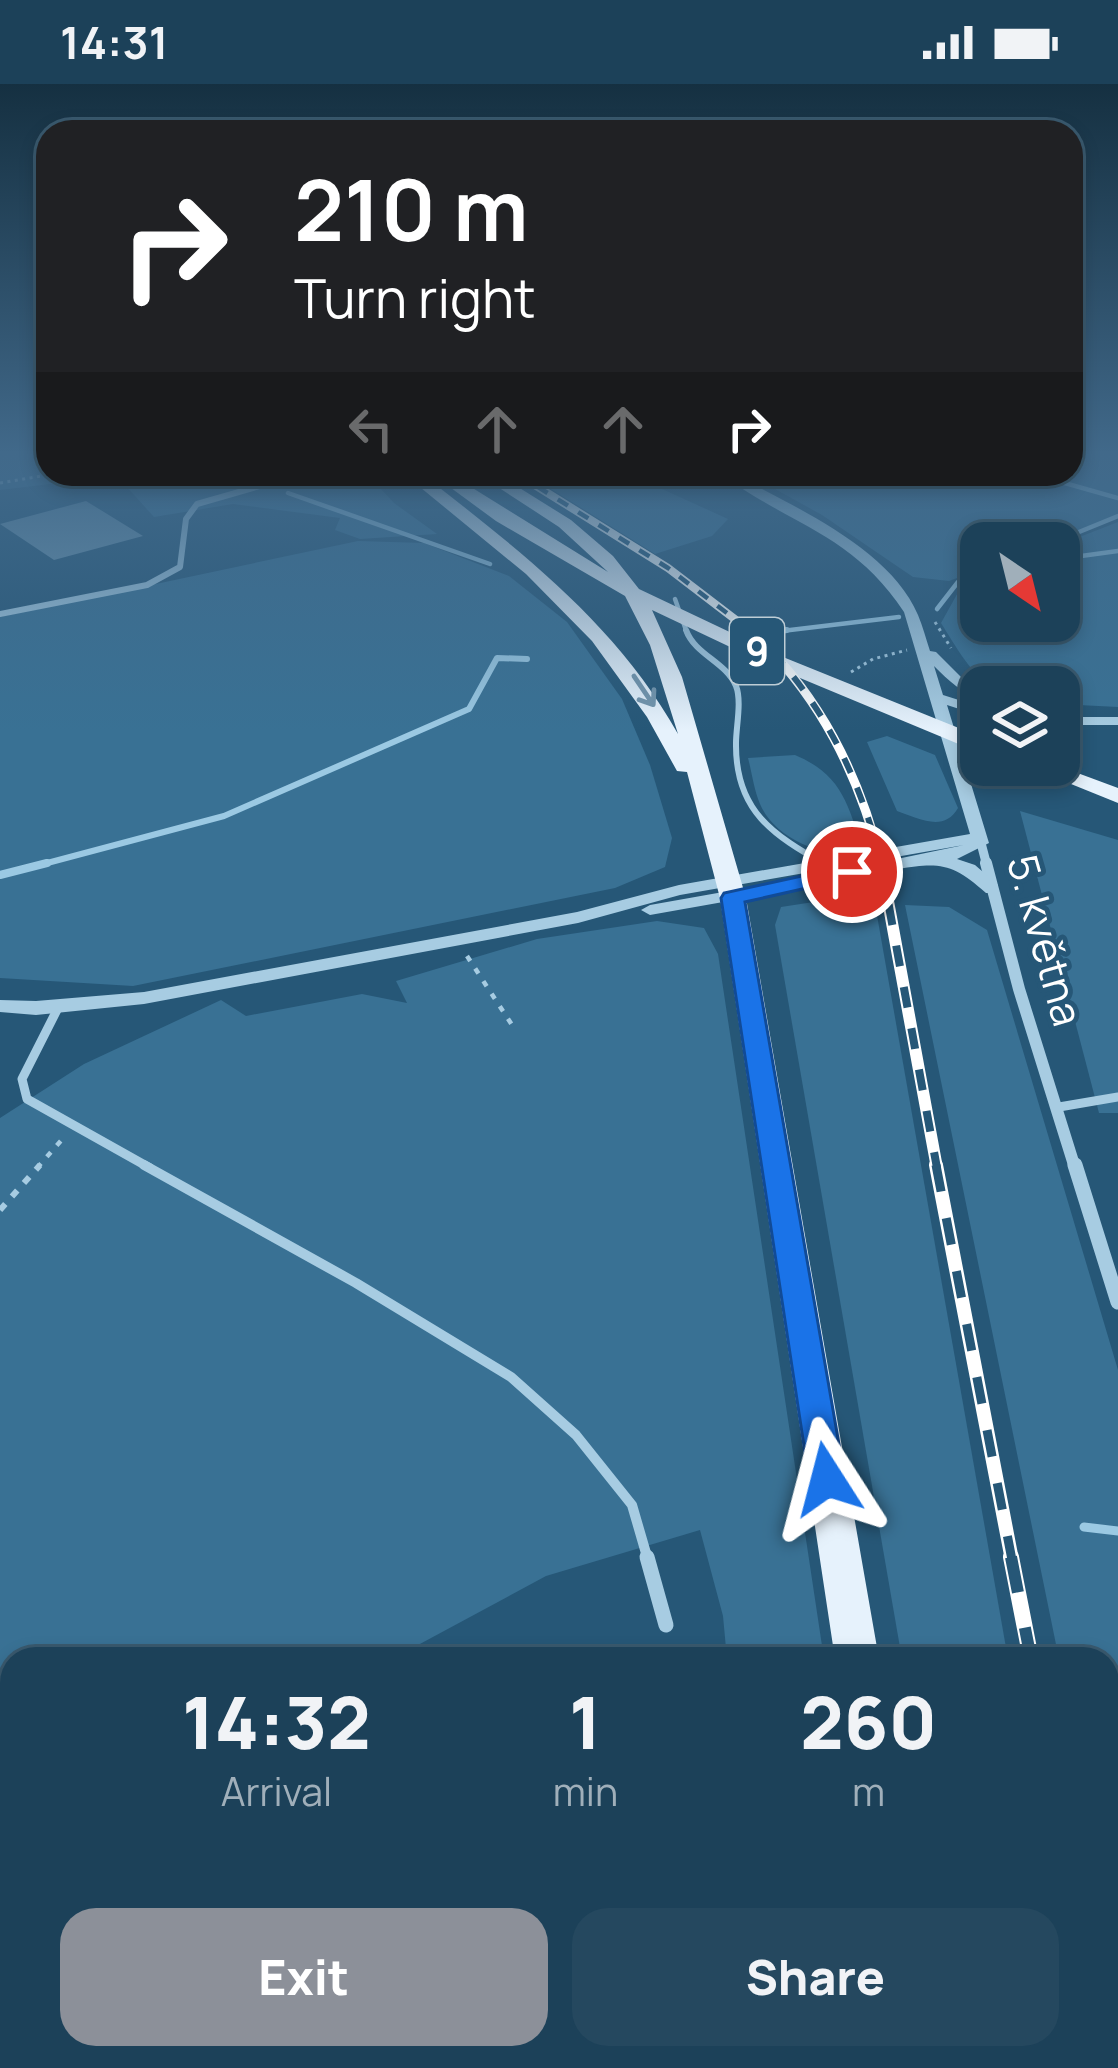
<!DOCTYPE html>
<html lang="en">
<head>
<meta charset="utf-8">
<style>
  body { margin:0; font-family:Manrope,sans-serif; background:#25485f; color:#f1f3f6; height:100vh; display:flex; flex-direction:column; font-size:45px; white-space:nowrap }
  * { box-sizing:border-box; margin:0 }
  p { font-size:39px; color:#a0afba }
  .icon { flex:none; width:66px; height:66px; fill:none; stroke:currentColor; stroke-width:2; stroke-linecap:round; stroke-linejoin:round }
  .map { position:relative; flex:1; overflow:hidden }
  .side { position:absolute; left:0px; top:1563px; width:1119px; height:423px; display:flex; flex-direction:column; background:#1c4159; border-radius:36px 36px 0 0; box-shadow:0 6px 18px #0003,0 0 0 3px #3a5a6f }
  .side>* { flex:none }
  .top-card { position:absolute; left:36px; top:36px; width:1047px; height:366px; border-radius:36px; box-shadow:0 6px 18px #0003,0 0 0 3px #3a5a6f; background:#202124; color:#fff; overflow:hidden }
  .needle { width:78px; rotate:145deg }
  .buttons { position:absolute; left:960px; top:438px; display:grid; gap:24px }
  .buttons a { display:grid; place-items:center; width:120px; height:120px; border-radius:24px; background:#1c4159; box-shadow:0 6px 18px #0003,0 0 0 3px #3a5a6f; font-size:60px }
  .pin { position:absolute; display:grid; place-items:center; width:102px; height:102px; color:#fff; margin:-51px; border:6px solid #fff; border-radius:50%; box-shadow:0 3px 12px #0007 }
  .me { position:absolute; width:132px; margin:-66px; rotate:351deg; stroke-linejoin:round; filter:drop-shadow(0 0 9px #0008) }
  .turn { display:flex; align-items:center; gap:42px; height:252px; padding:0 60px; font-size:54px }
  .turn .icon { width:156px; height:156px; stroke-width:2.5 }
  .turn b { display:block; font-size:84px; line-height:102px }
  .lanes { display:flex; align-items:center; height:114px; padding:0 60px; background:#0003; justify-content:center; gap:60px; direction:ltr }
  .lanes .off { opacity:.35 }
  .eta { display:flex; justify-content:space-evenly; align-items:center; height:204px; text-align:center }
  .eta b { font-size:72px; font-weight:800; line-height:84px }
  .primary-button { display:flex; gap:24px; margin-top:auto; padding:24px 60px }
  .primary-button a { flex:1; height:138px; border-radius:36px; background:#8c9099; color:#fff; font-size:48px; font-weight:800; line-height:138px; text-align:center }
  .primary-button a+a { background:#25485f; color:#f1f3f6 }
  .status { display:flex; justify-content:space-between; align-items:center; height:84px; padding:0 60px; background:#1c4159; direction:ltr }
  .status svg { height:33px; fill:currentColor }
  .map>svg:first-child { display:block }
</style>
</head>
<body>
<div class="status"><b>14:31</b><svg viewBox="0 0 49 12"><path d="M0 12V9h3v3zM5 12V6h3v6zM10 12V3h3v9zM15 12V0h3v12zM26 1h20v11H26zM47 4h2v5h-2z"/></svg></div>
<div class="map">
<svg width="1118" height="1984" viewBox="0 0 1118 1984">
  <rect width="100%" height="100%" fill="#265777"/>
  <g fill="#397194">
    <polygon points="0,369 48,369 48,390 367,390 394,419 437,450 360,455 335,446 340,434 233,420 154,433 117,392 0,406"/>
    <polygon points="1071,369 1118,369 1118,412 1042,390 1071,390"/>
    <polygon points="527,390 629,390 728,435 712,452 655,470"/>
    <polygon points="748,390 1027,390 1118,415 1118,431 1046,459 981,459 981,485 949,497 913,493 822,431"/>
    <path d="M1118,438V623L1059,620V603C981,603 983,607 941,539L961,503L981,492V537H1059V461Z"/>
    <polygon points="358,457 424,459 509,492 567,538 622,615 650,681 672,754 665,783 615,804 133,902 0,894 0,533"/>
    <path d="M887,652L935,671L958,724C944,749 918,734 897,727L867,658Z"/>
    <path d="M795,671C845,692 848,724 865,771C828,775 776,757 760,720C754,706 752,689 748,674Z"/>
    <polygon points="1020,727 1118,756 1118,1029 1099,1029"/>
    <polygon points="846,813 875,820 1008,1575 902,1575 775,841 781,823"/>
    <polygon points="905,821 949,823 987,846 1118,1286 1118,1861 1107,1808 1107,1575 1059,1575"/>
    <polygon points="657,837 704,844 718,870 824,1575 727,1575 723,1532 700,1446 546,1492 392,1575 12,1575 12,1974 61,1974 65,1984 0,1984 0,1034 84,980 221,916 246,932 362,910 407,919 396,897 537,855"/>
    <polygon points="730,1974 884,1974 885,1984 730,1984"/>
  </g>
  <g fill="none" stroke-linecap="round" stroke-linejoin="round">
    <g stroke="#9bc9e3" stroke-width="4.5">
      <polyline points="1033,390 1118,414"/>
      <polyline points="288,409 490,480"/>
      <polyline points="1052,459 1118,432"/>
      <polyline points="1059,475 1118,467"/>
      <polyline points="937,525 958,498 981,488"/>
      <polyline points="765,549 899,533"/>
    </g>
    <g stroke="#9bc9e3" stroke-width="6">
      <polyline points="765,549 787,546"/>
      <polyline points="36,782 224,732 469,625 497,574 527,575"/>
    </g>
    <polyline stroke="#9bc9e3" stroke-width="8" points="0,791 47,779"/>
    <polyline stroke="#9bc9e3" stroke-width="9" points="1084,1443 1118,1447"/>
  </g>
  <polygon fill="#6e97b1" points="86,417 143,452 54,476 0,440"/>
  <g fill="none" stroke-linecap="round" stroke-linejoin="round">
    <g stroke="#a7cce2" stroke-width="3" stroke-dasharray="3 4.5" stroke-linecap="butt">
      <polyline points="143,390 214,400"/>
      <polyline points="378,390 399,402"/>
      <polyline points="0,399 54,390"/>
      <polyline points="935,538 951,564"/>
      <polyline points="851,588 873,575 907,566"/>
    </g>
    <g stroke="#a7cce2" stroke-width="4.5" stroke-dasharray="6 9" stroke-linecap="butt">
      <polyline points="467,872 512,941"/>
      <polyline points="37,1084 65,1052"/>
    </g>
    <polyline stroke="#a7cce2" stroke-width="6" stroke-dasharray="8 10" stroke-linecap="butt" points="0,1126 40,1081"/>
    <polyline stroke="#a7cce2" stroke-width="4.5" points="675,515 687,549"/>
    <path stroke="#a7cce2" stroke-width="6" d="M686,546C695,571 726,578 736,602C742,617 736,643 736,659C735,727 773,751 826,781"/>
    <g stroke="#a7cce2" stroke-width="9">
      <polyline points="822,779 826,781"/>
      <polyline points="59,922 22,995 27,1015 150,1084"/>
      <polyline points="1059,1023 1118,1013"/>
    </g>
    <polyline stroke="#a7cce2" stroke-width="10" points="144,1081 356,1199 511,1293 576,1351 632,1421 648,1476"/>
    <polyline stroke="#a7cce2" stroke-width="15" points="647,1473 666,1541"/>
    <polyline stroke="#a7cce2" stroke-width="6" points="0,530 147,501 180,483 186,435 197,420 302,390"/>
    <polyline stroke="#a7cce2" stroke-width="9" points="981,759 987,782"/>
    <polyline stroke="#a7cce2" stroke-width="12" points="986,779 1019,905 1075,1084"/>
    <polyline stroke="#a7cce2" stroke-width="15" points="1075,1081 1118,1218"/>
    <g fill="#a7cce2" fill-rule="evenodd">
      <path d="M721,390H734C794,423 890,464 918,531C923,543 926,555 930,567L936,568L963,595L981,606V616C962,609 949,597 934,582L943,611L981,623V632L947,621L989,759L957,775L975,781L998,801V809H986C953,780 941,778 898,785L889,780L892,776L964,761L680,811L578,839L144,920L36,931L0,928V916L36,917L144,908L577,828L679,801L970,750L904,528C852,449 789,441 721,390Z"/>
      <rect x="1059" y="633" width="59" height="8"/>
      <polygon points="791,796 797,797 797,805 650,831 641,826 650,821"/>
    </g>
    <g fill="#e6f2fc" fill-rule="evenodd">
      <path d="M404,390H422C519,466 617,540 678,650L650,561L625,512L496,437L432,390H450L608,488L559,443L478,390H497L571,436L613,472L639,505L778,571L981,653V668L973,666L764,579L652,526L682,593L746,814L879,1575H835L720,814L687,688L677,687L647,633L592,557L526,490Z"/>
      <polygon points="1024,681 1056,681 1118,704 1118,719"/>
      <polygon points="895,1974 949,1974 951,1984 897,1984"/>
    </g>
    <g stroke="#fff" stroke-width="8">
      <polyline id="rail-far4" points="517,390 668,484 753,549"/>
    </g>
    <g stroke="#fff" stroke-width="9">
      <path id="rail-far3" d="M750,546C820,611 859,690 882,782"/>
    </g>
    <g stroke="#fff" stroke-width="12">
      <polyline id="rail-far2" points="881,779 937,1084"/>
    </g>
    <g stroke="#fff" stroke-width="14">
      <polyline id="rail-far1" points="936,1081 1012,1476"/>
    </g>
    <g stroke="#fff" stroke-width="16">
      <g id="rail">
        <polyline points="1011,1473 1031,1575"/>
        <polyline points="1107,1972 1109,1984"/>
      </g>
    </g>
    <use href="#rail-far4" stroke="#265777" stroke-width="4.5" stroke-dasharray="12" stroke-linecap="butt"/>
    <use href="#rail-far3" stroke="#265777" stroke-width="6" stroke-dasharray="16" stroke-linecap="butt"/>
    <use href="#rail-far2" stroke="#265777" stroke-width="8" stroke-dasharray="21" stroke-linecap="butt"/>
    <use href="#rail-far1" stroke="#265777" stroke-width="9" stroke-dasharray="27" stroke-linecap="butt"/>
    <use href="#rail" stroke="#265777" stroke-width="12" stroke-dasharray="36" stroke-linecap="butt"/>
  </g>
  <defs><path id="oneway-shaft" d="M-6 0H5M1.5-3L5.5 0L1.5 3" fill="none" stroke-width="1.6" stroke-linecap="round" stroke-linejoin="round" transform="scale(3)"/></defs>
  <use stroke="#7395ac" href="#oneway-shaft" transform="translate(644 607) rotate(56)"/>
  <linearGradient id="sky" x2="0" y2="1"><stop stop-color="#153041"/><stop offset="0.57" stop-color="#41698a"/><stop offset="1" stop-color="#41698a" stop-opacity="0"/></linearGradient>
  <rect width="1118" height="647" fill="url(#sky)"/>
  <polygon fill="#1a73e8" stroke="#114b97" stroke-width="3" points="852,781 860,783 860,792 745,818 845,1395 840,1407 827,1412 814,1407 809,1395 721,814 724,809"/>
  <g text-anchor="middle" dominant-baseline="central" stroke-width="10" stroke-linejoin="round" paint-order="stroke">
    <rect fill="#265777" stroke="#becdd6" stroke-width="3" x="730" y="534" width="54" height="66" rx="9"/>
    <g font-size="39" font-weight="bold" fill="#fff">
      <text x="757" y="567">9</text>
    </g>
    <g font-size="42" fill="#fff" stroke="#265777">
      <text transform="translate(1046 856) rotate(74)">5. května</text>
    </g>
  </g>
</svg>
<div class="buttons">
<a><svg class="needle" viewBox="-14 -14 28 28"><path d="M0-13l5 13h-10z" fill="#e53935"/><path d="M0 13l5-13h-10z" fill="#a0afba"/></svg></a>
<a><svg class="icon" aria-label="layers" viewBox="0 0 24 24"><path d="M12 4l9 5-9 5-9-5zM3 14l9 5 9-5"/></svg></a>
</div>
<div class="pin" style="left:852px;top:788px;background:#d93025"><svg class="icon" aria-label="arrive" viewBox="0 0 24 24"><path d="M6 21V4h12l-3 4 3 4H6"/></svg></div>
<svg class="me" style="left:827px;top:1395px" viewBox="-20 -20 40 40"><path d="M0-17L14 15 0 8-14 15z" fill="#1a73e8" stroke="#fff" stroke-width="4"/></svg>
<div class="top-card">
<div class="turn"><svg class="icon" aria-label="right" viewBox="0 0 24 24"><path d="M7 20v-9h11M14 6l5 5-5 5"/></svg><div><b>210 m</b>Turn right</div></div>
<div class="lanes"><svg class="icon off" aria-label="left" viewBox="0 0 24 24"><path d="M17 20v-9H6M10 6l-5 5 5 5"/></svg><svg class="icon off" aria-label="ahead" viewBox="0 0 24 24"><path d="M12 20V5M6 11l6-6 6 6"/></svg><svg class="icon off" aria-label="ahead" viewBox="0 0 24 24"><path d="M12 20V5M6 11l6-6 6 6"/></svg><svg class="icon" aria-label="right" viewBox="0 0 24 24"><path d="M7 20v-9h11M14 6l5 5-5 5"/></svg></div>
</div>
<section class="side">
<div class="eta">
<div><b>14:32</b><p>Arrival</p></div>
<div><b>1</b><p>min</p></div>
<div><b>260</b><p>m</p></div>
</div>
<div class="primary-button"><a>Exit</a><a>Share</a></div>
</section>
</div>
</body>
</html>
